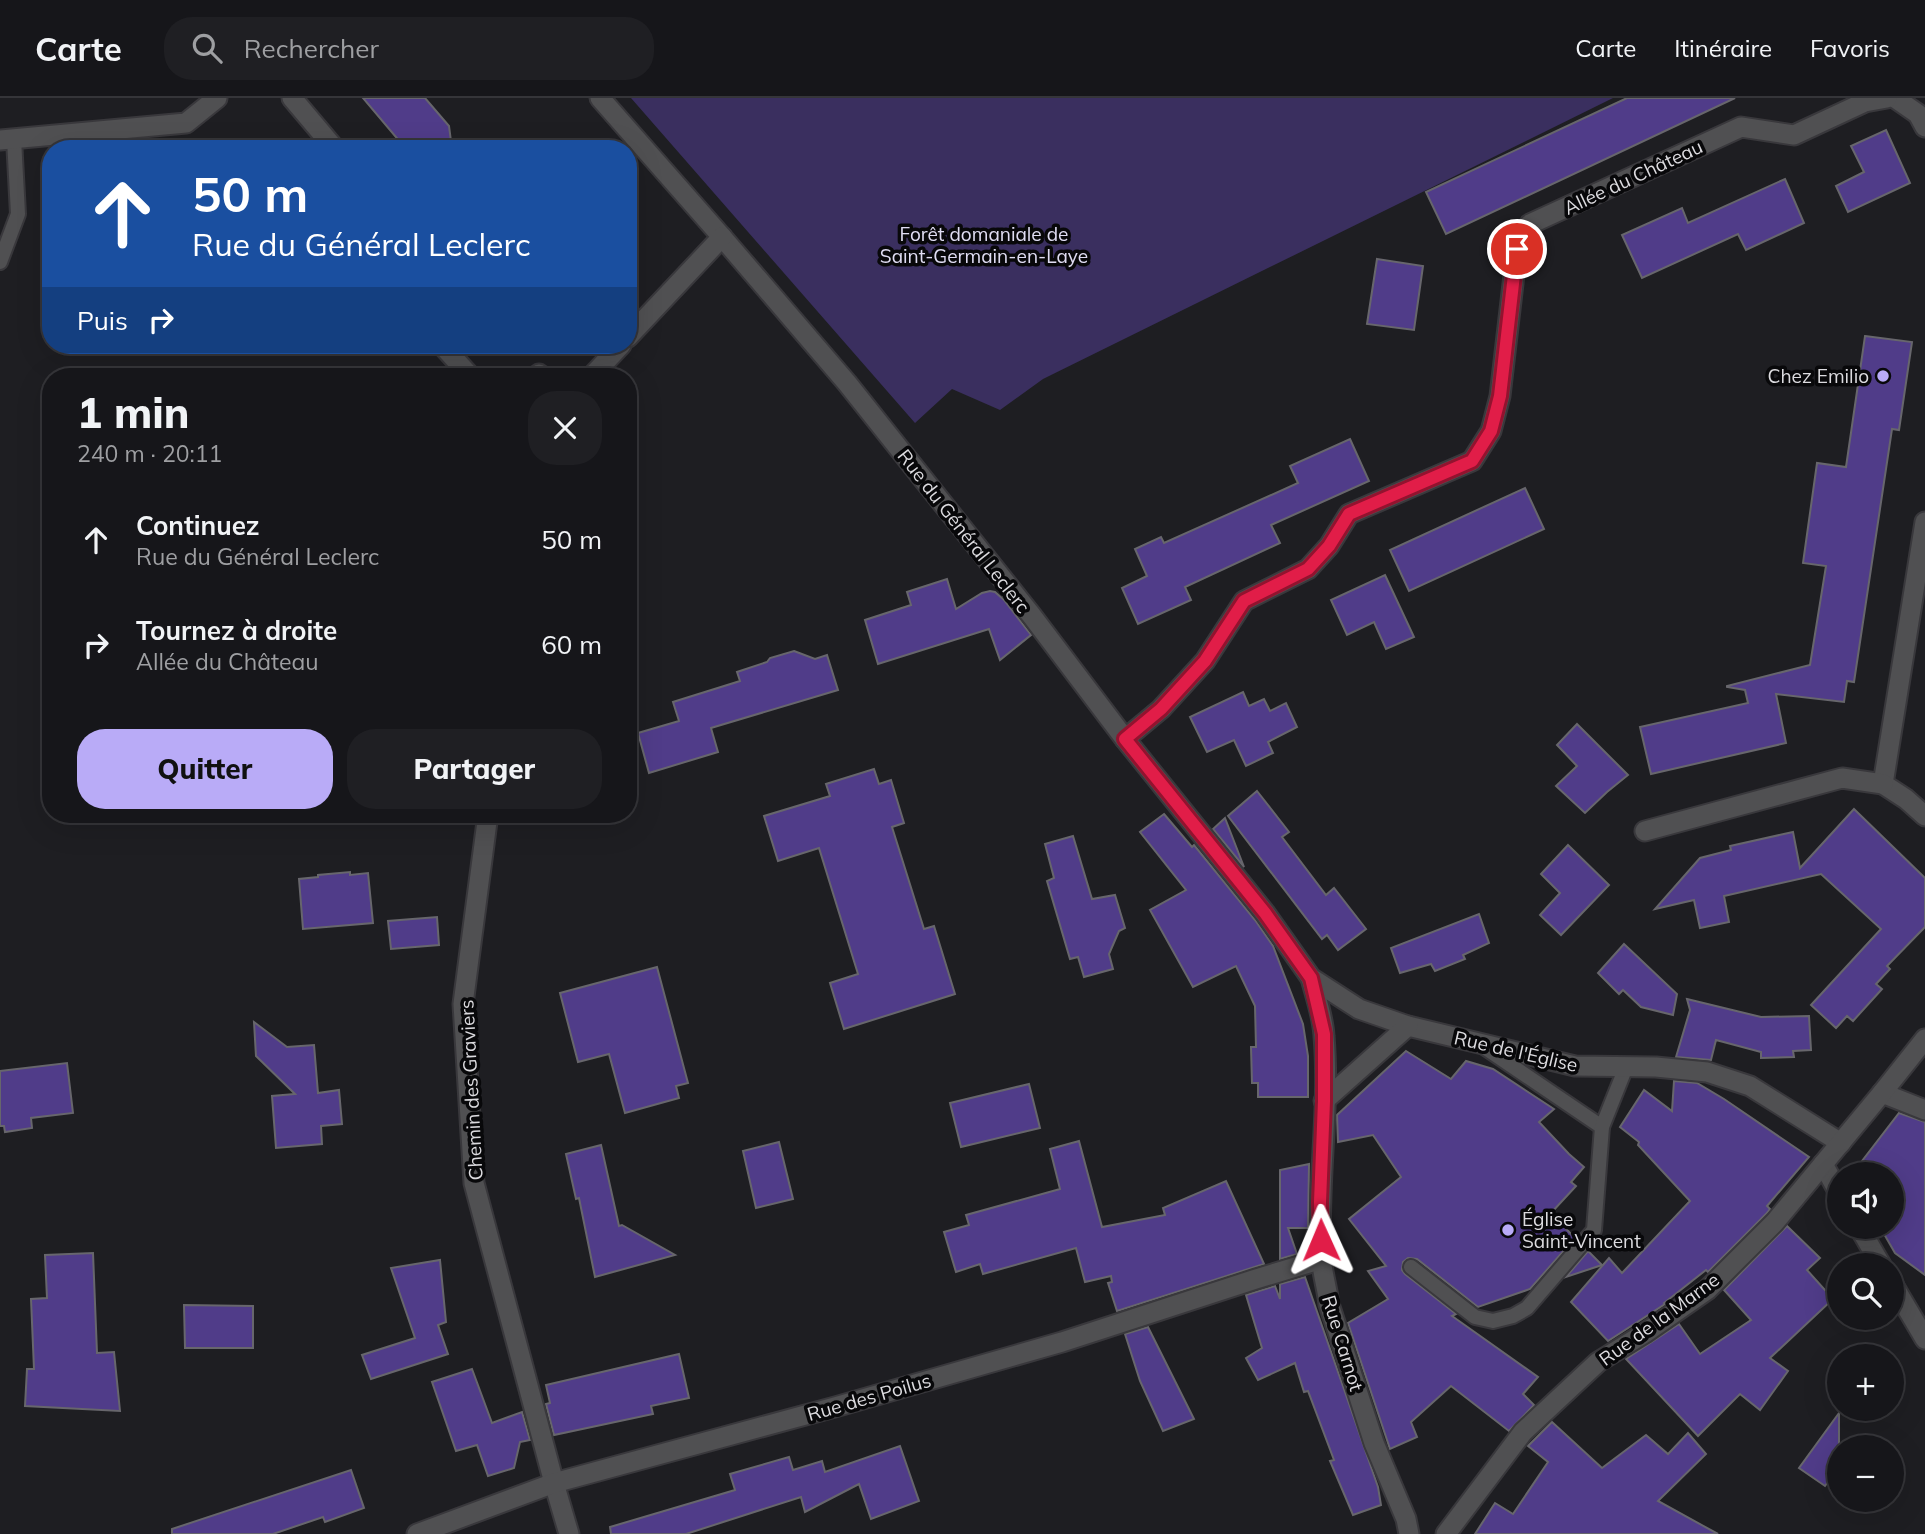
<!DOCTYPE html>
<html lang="fr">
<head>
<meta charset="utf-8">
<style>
  body { margin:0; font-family:Mulish,sans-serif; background:#1f1f23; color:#f1f3f6; height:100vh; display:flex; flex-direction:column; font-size:26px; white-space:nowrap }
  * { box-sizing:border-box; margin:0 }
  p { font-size:23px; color:#9e9fa2 }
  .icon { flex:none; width:38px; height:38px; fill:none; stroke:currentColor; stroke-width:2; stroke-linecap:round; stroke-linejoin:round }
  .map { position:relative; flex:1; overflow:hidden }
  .sheet { position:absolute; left:42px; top:270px; width:595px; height:455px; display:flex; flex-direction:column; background:#16161a; border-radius:28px; box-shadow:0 7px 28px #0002,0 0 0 2px #353539 }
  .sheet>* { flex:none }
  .top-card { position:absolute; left:42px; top:42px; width:595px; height:214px; border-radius:28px; box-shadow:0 7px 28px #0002,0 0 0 2px #353539; background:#1a4fa0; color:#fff; overflow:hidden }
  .fabs { position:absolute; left:1827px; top:1064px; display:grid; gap:14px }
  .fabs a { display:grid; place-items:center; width:77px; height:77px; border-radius:50%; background:#16161a; box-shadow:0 7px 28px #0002,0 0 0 2px #353539; font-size:35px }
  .pin { position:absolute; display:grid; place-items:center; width:60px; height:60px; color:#fff; margin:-30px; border:4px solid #fff; border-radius:50%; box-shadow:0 2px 7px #0007 }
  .me { position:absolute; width:77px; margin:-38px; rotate:359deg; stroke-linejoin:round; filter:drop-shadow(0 0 5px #0008) }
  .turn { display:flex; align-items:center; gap:24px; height:147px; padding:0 35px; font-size:32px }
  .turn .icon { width:91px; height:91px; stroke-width:2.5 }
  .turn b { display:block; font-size:49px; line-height:60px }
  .then { display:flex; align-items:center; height:66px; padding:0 35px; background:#0003; gap:14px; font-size:26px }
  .round { display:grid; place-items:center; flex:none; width:74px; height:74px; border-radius:28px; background:#1f1f23 }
  .head { display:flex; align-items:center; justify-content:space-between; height:119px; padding:0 35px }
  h1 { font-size:42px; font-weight:800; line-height:52px }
  .cta { display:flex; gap:14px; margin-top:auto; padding:14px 35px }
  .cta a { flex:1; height:80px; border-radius:28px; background:#b9abf7; color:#111; font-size:28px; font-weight:800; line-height:80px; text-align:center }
  .cta a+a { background:#1f1f23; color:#f1f3f6 }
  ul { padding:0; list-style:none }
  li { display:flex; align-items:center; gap:21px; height:105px; padding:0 35px }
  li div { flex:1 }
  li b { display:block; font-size:26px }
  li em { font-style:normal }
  header { display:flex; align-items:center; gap:42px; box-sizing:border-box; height:98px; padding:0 35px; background:#16161a; border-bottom:2px solid #353539 }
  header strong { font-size:33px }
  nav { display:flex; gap:38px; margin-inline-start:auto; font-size:24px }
  .search { width:490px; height:63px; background:#1f1f23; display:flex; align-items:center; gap:18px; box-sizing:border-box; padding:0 24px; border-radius:28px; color:#9e9fa2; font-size:26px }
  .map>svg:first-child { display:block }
</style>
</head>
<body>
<header>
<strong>Carte</strong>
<div class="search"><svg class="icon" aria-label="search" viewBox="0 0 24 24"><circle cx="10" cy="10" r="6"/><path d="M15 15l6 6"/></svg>Rechercher</div>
<nav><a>Carte</a><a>Itinéraire</a><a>Favoris</a></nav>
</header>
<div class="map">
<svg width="1925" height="1436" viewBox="0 0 1925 1436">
  <rect width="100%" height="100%" fill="#1e1e22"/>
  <polygon fill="#3a2f5f" points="631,0 1613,0 1043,281 1000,312 952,291 915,325"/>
  <g fill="#503c89" stroke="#67666c" stroke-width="2">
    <polygon points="363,0 425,0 449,28 452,51 406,51"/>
    <polygon points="1627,0 1735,0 1446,136 1426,94"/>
    <polygon points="1886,32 1910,85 1848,114 1836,88 1864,74 1851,48"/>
    <polygon points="1785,81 1804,125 1746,152 1738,136 1642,180 1622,137 1682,110 1688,125"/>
    <polygon points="1377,161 1423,168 1414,232 1367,226"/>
    <polygon points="1865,238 1912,244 1899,332 1892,331 1854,584 1847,583 1844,604 1776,596 1786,645 1651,676 1640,629 1748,605 1745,592 1727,589 1727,588 1810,567 1826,468 1803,465 1817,365 1846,369"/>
    <polygon points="1350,341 1369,383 1271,427 1280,445 1185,489 1191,502 1138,526 1122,490 1147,478 1135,451 1161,439 1164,445 1298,385 1290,368"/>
    <polygon points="1525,390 1544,431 1409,493 1390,452"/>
    <polygon points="1385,477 1414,539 1386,551 1374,524 1347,537 1331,502"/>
    <polygon points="947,481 956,511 982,495 990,493 995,494 1004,502 1031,537 1000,562 989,531 878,566 865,522 911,507 907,494"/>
    <polygon points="794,553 815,561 827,557 838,592 711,630 718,654 649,675 638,635 679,623 673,604 740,583 737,574 767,564 770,560"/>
    <polygon points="1243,594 1249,608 1264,601 1270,613 1286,605 1297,629 1268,644 1273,655 1246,668 1234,642 1207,654 1190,619"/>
    <polygon points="1577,626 1628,677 1607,694 1585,715 1556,688 1577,668 1557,647"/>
    <polygon points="874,671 879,686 891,682 904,725 892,729 924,831 934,828 955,896 844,931 830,885 858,876 819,750 778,763 764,718 830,698 826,686"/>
    <polygon points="1257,693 1289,734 1282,739 1326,797 1334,790 1366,831 1338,852 1327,837 1322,841 1228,718"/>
    <polygon points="1854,711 1925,780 1925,829 1887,868 1890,871 1876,886 1882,891 1853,923 1847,918 1836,930 1811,907 1881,831 1821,776 1724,798 1729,824 1700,830 1694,802 1655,811 1700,760 1731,752 1730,748 1793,734 1800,770"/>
    <polygon points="1164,716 1192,749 1194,747 1255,822 1273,848 1303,926 1308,958 1308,999 1258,999 1258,985 1252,985 1251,949 1256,949 1255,908 1236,868 1193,889 1150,812 1186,792 1140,734"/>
    <polygon points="1225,720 1244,769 1213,731"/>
    <polygon points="1073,738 1092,801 1115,797 1125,830 1119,833 1109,856 1113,871 1084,879 1078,859 1070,861 1047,783 1054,780 1045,746"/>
    <polygon points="1568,747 1609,787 1561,837 1540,817 1560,795 1541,776"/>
    <polygon points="350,774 350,777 368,775 373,825 303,831 299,781 318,779 318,777"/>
    <polygon points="1479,816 1489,845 1463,857 1465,861 1435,873 1431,866 1400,875 1391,850"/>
    <polygon points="437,819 439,847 391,851 388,823"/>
    <polygon points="1624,846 1677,896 1673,917 1641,909 1623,892 1619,896 1598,875"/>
    <polygon points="657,869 688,985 676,988 679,1000 625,1015 609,956 578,964 560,895"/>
    <polygon points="1687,901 1761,919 1809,918 1811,952 1793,953 1794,959 1761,960 1761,954 1716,942 1711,962 1676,959 1690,912"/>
    <polygon points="254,924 287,949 314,947 318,995 339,992 342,1026 321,1028 322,1046 276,1050 272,998 295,996 256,958"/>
    <polygon points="1406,953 1451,981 1466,963 1493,971 1554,1011 1539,1024 1569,1056 1584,1069 1571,1084 1576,1088 1551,1115 1575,1140 1530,1191 1478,1209 1417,1161 1408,1160 1403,1164 1402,1172 1405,1176 1456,1216 1452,1218 1538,1279 1523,1296 1534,1307 1509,1333 1451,1288 1411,1324 1417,1339 1390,1351 1348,1225 1388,1201 1368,1173 1386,1168 1349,1121 1401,1079 1373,1037 1338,1044 1337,1017"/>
    <polygon points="67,965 73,1015 31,1020 32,1030 5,1034 4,1028 0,1028 0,973"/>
    <polygon points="1674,983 1697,985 1724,1001 1809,1059 1767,1108 1770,1111 1766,1116 1708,1174 1706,1172 1664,1205 1665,1206 1608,1243 1571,1204 1609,1160 1622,1175 1690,1103 1638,1047 1639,1044 1620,1029 1644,992 1672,1013"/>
    <polygon points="1029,986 1040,1030 961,1049 950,1005"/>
    <polygon points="1899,1015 1925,1024 1925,1177 1895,1155 1880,1129 1892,1129 1892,1076 1852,1076"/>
    <polygon points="1079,1043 1102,1129 1165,1117 1163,1110 1226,1083 1264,1166 1117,1213 1108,1185 1112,1184 1111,1178 1085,1184 1076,1150 983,1176 980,1166 956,1174 944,1134 969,1127 966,1117 1060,1091 1050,1051"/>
    <polygon points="779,1044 793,1101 756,1110 743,1053"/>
    <polygon points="601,1047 619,1128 622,1127 675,1157 595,1179 579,1100 576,1101 566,1056"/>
    <polygon points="1309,1066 1308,1130 1288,1130 1297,1156 1280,1161 1280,1072"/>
    <polygon points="1787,1128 1820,1160 1807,1172 1833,1201 1770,1260 1788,1273 1760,1312 1740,1296 1698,1338 1626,1261 1679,1226 1700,1256 1751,1222 1724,1192"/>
    <polygon points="1588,1153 1602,1167 1566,1179"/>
    <polygon points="93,1155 97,1255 114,1254 120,1313 25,1308 27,1271 34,1271 31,1201 47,1200 45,1157"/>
    <polygon points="440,1162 446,1224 438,1227 448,1256 371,1281 362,1257 415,1240 391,1170"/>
    <polygon points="1305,1179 1378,1389 1381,1407 1353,1417 1330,1363 1334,1362 1308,1293 1304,1294 1295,1265 1258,1282 1246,1260 1262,1250 1246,1197 1275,1188 1280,1201 1280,1186"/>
    <polygon points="184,1207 253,1208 253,1250 185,1250"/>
    <polygon points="1148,1229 1194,1321 1163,1333 1140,1283 1125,1236"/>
    <polygon points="679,1256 689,1300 651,1308 653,1316 554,1337 546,1306 550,1305 546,1287"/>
    <polygon points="472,1271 492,1325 522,1314 530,1342 520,1344 514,1370 488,1378 477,1347 456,1353 432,1284"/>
    <polygon points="1839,1315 1839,1369 1825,1388 1799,1370"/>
    <polygon points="1552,1324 1602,1370 1646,1337 1668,1356 1688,1335 1706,1356 1658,1403 1718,1436 1475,1436 1495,1405 1513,1416 1548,1364 1528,1348"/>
    <polygon points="900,1348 919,1403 871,1421 859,1386 805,1414 801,1399 686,1436 611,1436 610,1429 735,1392 730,1376 789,1359 793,1372 822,1363 825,1374"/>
    <polygon points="351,1372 364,1410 325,1424 323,1419 273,1436 172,1436 172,1431"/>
  </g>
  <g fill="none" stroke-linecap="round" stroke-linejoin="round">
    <g stroke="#39383c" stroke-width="18">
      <g id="service">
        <polyline points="0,164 18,116 14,41"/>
        <polyline points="1484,949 1602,1029"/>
        <polyline points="1411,1169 1475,1219 1493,1223 1513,1218 1527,1210 1594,1132 1602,1029 1626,969"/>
      </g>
    </g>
    <g stroke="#39383c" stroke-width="23">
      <g id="minor">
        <polyline points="292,0 335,51"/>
        <polyline points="600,0 722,139 847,285 1032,518 1125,641 1265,815 1311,880 1359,911 1408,928 1575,968 1656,969 1707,974 1750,988 1841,1045"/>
        <polyline points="1895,0 1918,16 1925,29"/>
        <polyline points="0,42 186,25 217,0"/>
        <polyline points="628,239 722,139"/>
        <polyline points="442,247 470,278"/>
        <polyline points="537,278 539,276"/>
        <polyline points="592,278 621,247"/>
        <polyline points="1925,424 1883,686 1906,701 1925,718"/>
        <polyline points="1125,641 1161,611 1205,563 1244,503 1308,471 1329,448 1349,416 1472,363 1491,333 1500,298 1517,151 1530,126 1741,29 1794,37 1865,4 1887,0"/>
        <polyline points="488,716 463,906 474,1085 554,1385 569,1436"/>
        <polyline points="1645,733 1842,680 1883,686"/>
        <path d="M1311,880C1316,899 1323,919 1324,938C1330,1011 1317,1085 1321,1158C1322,1174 1327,1190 1329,1206L1374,1345L1406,1421L1409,1436"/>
        <polyline points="1882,995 1925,1012"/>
        <polyline points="1324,1003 1408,928"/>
        <polyline points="1823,1066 1839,1095"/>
        <polyline points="1859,1129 1881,1167"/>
        <polyline points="1892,1185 1925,1241"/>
        <polyline points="417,1436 554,1385 835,1309 1062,1244 1256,1181 1322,1161"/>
        <polyline points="1446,1436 1523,1334 1598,1264 1645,1235 1707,1192 1775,1124 1882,995 1925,941"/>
      </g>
    </g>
    <use href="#service" stroke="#505052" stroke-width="14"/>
    <use href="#minor" stroke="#505052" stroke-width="19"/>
  </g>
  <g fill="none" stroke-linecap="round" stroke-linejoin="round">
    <g stroke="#92132f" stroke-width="18">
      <polyline id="route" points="1321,1142 1320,1104 1324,1003 1324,936 1311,880 1265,815 1125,641 1161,611 1205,563 1244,503 1308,471 1329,448 1349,416 1472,363 1491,333 1500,298 1517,151"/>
    </g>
    <use href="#route" stroke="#e11d48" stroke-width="12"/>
  </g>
  <g fill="#b9abf7" stroke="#08080a" stroke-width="2.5">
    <circle cx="1883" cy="278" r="7"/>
    <circle cx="1508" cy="1132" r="7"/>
  </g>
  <g text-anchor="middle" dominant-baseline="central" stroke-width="7" stroke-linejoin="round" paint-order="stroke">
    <g font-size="19" fill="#dcdbdf" stroke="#08080a">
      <text transform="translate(1633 79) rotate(-25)">Allée du Château</text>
      <text transform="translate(964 433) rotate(52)">Rue du Général Leclerc</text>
      <text transform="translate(1516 953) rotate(13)">Rue de l'Église</text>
      <text transform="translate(471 992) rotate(-93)">Chemin des Graviers</text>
      <text transform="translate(1659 1221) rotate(-36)">Rue de la Marne</text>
      <text transform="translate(1343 1245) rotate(73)">Rue Carnot</text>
      <text transform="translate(869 1299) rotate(-16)">Rue des Poilus</text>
    </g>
    <g font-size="19" fill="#e0ddf3" stroke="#08080a">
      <text x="984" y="136">Forêt domaniale de<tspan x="984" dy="22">Saint-Germain-en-Laye</tspan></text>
    </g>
    <g font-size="19" fill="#dcdbdf" stroke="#08080a" text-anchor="end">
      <text x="1869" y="278">Chez Emilio</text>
      <text x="1522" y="1121" text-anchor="start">Église<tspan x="1522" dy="22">Saint-Vincent</tspan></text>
    </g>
  </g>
</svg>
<div class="fabs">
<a><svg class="icon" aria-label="sound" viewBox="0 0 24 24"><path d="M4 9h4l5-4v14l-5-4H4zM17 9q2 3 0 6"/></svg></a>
<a><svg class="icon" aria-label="search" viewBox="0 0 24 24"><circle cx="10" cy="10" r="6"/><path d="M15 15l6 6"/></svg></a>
<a>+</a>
<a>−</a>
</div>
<div class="pin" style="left:1517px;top:151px;background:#d93025"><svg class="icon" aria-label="arrive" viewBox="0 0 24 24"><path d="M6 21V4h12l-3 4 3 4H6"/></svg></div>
<svg class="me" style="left:1321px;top:1142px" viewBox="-20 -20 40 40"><path d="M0-17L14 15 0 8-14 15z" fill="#e11d48" stroke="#fff" stroke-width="4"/></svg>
<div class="top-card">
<div class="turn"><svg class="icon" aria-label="ahead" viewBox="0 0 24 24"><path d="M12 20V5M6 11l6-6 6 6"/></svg><div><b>50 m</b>Rue du Général Leclerc</div></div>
<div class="then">Puis<svg class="icon" aria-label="right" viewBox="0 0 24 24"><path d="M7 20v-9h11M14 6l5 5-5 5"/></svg></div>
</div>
<section class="sheet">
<div class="head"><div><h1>1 min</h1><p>240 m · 20:11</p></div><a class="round"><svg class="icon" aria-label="close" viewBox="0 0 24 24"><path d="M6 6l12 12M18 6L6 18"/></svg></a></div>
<ul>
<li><svg class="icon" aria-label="ahead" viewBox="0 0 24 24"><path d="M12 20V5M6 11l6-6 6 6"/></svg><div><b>Continuez</b><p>Rue du Général Leclerc</p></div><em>50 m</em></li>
<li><svg class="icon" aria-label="right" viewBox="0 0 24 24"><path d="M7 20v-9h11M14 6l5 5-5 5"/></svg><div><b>Tournez à droite</b><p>Allée du Château</p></div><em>60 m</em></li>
</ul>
<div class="cta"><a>Quitter</a><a>Partager</a></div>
</section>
</div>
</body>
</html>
